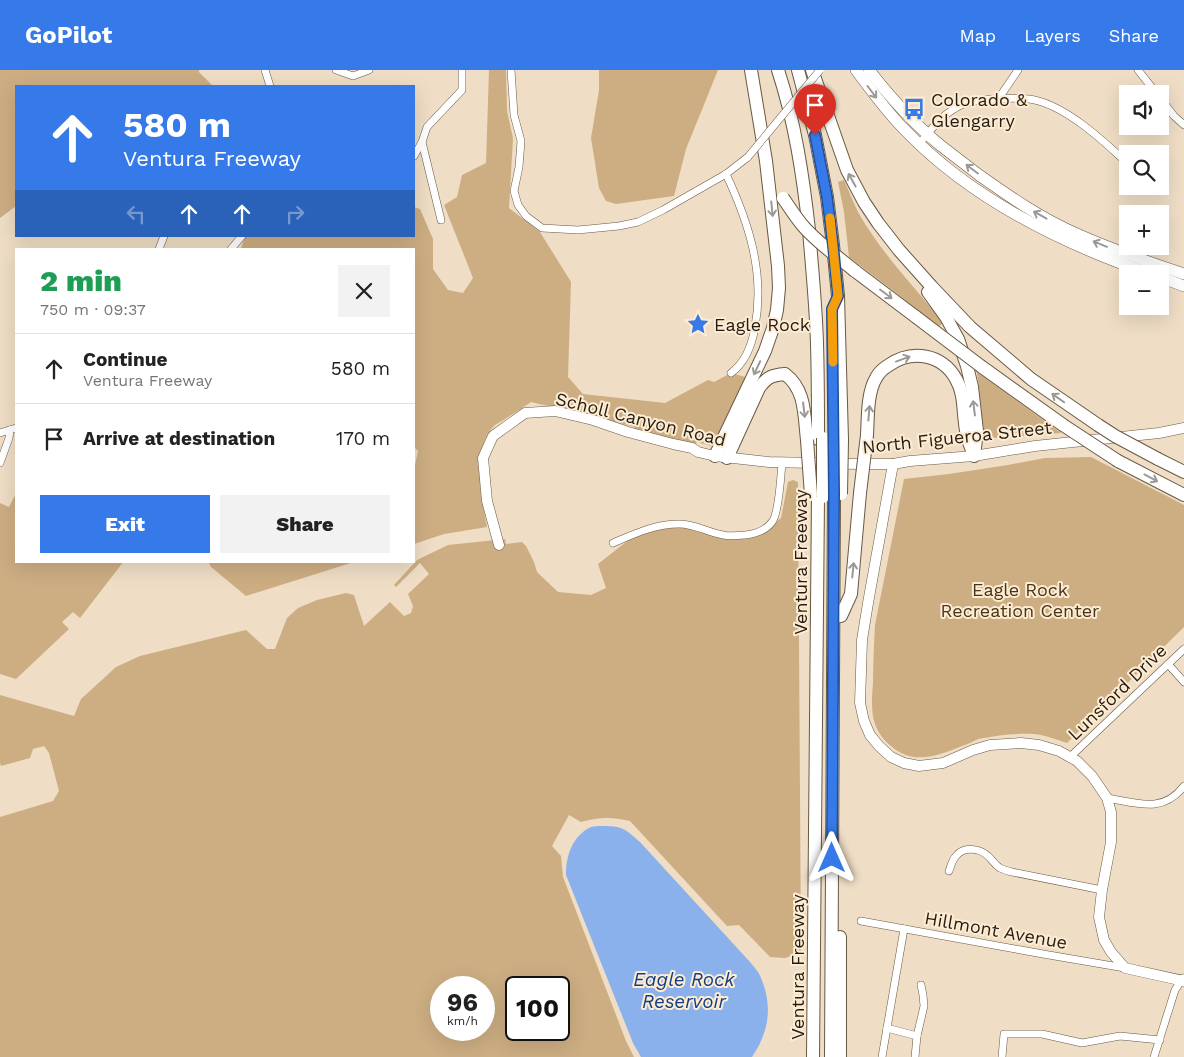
<!DOCTYPE html>
<html lang="en">
<head>
<meta charset="utf-8">
<style>
  body { margin:0; font-family:"Work Sans",sans-serif; background:#f2f2f2; color:#222; height:100vh; display:flex; flex-direction:column; font-size:19px; white-space:nowrap }
  * { box-sizing:border-box; margin:0 }
  p { font-size:16px; color:#767676 }
  .icon { flex:none; width:28px; height:28px; fill:none; stroke:currentColor; stroke-width:2; stroke-linecap:round; stroke-linejoin:round }
  .map { position:relative; flex:1; overflow:hidden }
  .details { position:absolute; left:15px; top:178px; width:400px; height:315px; display:flex; flex-direction:column; background:#fff; border-radius:0px; box-shadow:0 5px 20px #0002 }
  .details>* { flex:none }
  .top-card { position:absolute; left:15px; top:15px; width:400px; height:152px; border-radius:0px; box-shadow:0 5px 20px #0002; background:#357ae8; color:#fff; overflow:hidden }
  .tools { position:absolute; left:1119px; top:15px; display:grid; gap:10px }
  .tools a { display:grid; place-items:center; width:50px; height:50px; border-radius:0px; background:#fff; box-shadow:0 5px 20px #0002; font-size:25px }
  .speed { position:absolute; left:430px; top:906px; display:flex; gap:10px; font-size:25px; font-weight:700; text-align:center }
  .speed>* { display:grid; place-content:center; width:65px; height:65px; border-radius:50%; background:#fff; box-shadow:0 5px 20px #0002; line-height:1 }
  .speed small { font-size:12px; font-weight:400 }
  .speed .limit { border:2px solid #111; border-radius:8px; background:#fff; color:#111 }
  .pin { position:absolute; display:grid; place-items:center; width:42px; height:42px; color:#fff; margin:-51px -21px; border-radius:50% 50% 50% 0; rotate:-45deg; box-shadow:0 0 5px #0007 }
  .pin .icon { rotate:45deg }
  .me { position:absolute; width:55px; margin:-28px; rotate:0deg; stroke-linejoin:round; filter:drop-shadow(0 0 4px #0008) }
  .turn { display:flex; align-items:center; gap:18px; height:105px; padding:0 25px; font-size:22px }
  .turn .icon { width:65px; height:65px; stroke-width:2.5 }
  .turn b { display:block; font-size:35px; line-height:42px }
  .lanes { display:flex; align-items:center; height:48px; padding:0 25px; background:#0003; justify-content:center; gap:25px; direction:ltr }
  .lanes .off { opacity:.35 }
  .round { display:grid; place-items:center; flex:none; width:52px; height:52px; border-radius:0px; background:#f2f2f2 }
  .headline { display:flex; align-items:center; justify-content:space-between; height:85px; padding:0 25px }
  h1 { font-size:30px; font-weight:800; line-height:38px; color:#1e9e55 }
  .action { display:flex; gap:10px; margin-top:auto; padding:10px 25px }
  .action a { flex:1; height:58px; border-radius:0px; background:#357ae8; color:#fff; font-size:20px; font-weight:800; line-height:58px; text-align:center }
  .action a+a { background:#f2f2f2; color:#222 }
  ul { padding:0; list-style:none }
  li { display:flex; align-items:center; gap:15px; height:70px; padding:0 25px; border-top:1px solid #e0e0e0 }
  li div { flex:1 }
  li b { display:block; font-size:19px }
  li em { font-style:normal }
  header { display:flex; align-items:center; gap:30px; box-sizing:border-box; height:70px; padding:0 25px; background:#357ae8; color:#fff }
  header strong { font-size:24px }
  nav { display:flex; gap:28px; margin-inline-start:auto; font-size:18px }
  .map>svg:first-child { display:block }
</style>
</head>
<body>
<header>
<strong>GoPilot</strong>
<nav><a>Map</a><a>Layers</a><a>Share</a></nav>
</header>
<div class="map">
<svg width="1184" height="987" viewBox="0 0 1184 987">
  <rect width="100%" height="100%" fill="#efddc5"/>
  <g fill="#cdae83" fill-rule="evenodd">
    <polygon points="0,0 199,0 199,2 213,16 16,16 16,136 0,148"/>
    <path d="M489,0H506L507,41L513,68L509,138L540,162L571,212L568,307L583,324L665,333L708,310L714,312L731,303L749,308L715,377L697,372L692,378L628,362L635,357L531,332C523,338 514,343 505,349C502,351 498,353 495,355C470,379 482,428 487,457L444,464L414,474V396L415,395L418,381L414,377V179H241L245,166H414V137L420,139L433,169V199L448,220L463,223L473,208L444,135L457,127L462,105L486,93Z"/>
    <polygon points="599,0 718,0 686,79 674,126 616,134 606,131 599,118 591,68 599,20"/>
    <path d="M844,110C849,121 853,132 858,142C880,182 916,218 943,253L938,257L895,222L849,187L844,142L838,112Z"/>
    <polygon points="977,302 1061,363 993,368 984,362"/>
    <path d="M1091,387L1184,435V557L1067,673C1058,670 1050,667 1041,665C1027,662 998,665 984,668C979,668 974,671 970,673C943,683 916,698 891,676C883,670 877,661 874,651C871,639 872,625 873,613C873,594 874,575 875,555L904,409L949,404L1008,395L1045,388Z"/>
    <path d="M793,410L798,412L801,882L785,888L770,887L739,855L727,856L630,751C611,747 601,747 581,752L569,745L552,776L561,786L563,807L626,971L634,987H0V747L53,731L59,721L49,683L44,676L33,679L30,688L1,696L0,693V625L74,646L81,629L116,597L140,586L246,560L267,579H275L287,548L298,538L317,530L346,523L354,525L364,556L390,532L404,546L411,543L413,536L408,524L429,504L420,493L396,517L394,515L417,490L448,475L505,469L506,474L522,472L526,476L534,492L537,502L558,522L591,525L606,518L598,494L631,468L663,457L682,456L728,469L758,465L781,448L788,412ZM441,918H484V960H441ZM516,918H559V960H516Z"/>
    <polygon points="16,423 16,491 124,491 80,548 73,542 62,552 69,559 16,609 0,604 0,433 9,437"/>
    <polygon points="208,491 357,491 246,526 211,497"/>
  </g>
  <path fill="#8bb1ed" d="M603,756C623,756 625,759 640,772L750,892C754,897 759,902 761,908C773,936 769,962 752,987H641L633,973L566,805C566,786 572,766 591,757C594,756 599,756 603,756Z"/>
  <g fill="none" stroke-linecap="round" stroke-linejoin="round">
    <g stroke="#685944" stroke-width="8">
      <g id="street">
        <polyline points="265,0 270,16"/>
        <polyline points="336,0 353,6 369,0"/>
        <polyline points="511,0 514,45 521,71 519,97 514,121 518,135 526,146 542,158 578,160 619,156 638,152 663,140 726,104 748,87"/>
        <polyline points="1138,0 1157,24"/>
        <polyline points="999,28 1018,0"/>
        <polyline points="1160,28 1174,46 1184,55"/>
        <polyline points="422,72 441,150"/>
        <path d="M919,74C929,62 940,47 954,39C966,31 981,30 995,29C1006,28 1018,28 1029,29C1063,33 1104,71 1128,94"/>
        <polyline points="414,86 422,72 427,57 462,20 462,0"/>
        <path d="M726,104C749,153 765,203 755,257C752,275 746,292 731,303"/>
        <polyline points="159,179 164,166"/>
        <polyline points="231,179 242,166"/>
        <polyline points="0,363 16,358"/>
        <polyline points="0,393 9,368 10,360"/>
        <path d="M613,473C634,464 655,454 679,454C695,454 707,462 723,465C730,467 738,465 745,465C755,464 766,460 772,452C779,444 781,404 782,392"/>
        <polyline points="1168,594 1184,612"/>
        <polyline points="1070,687 1184,579"/>
        <path d="M1107,728C1137,733 1163,744 1184,716"/>
        <path d="M949,801C951,796 952,790 956,786C964,776 980,778 989,787C993,791 995,795 1000,798C1004,800 1008,801 1012,802L1102,820"/>
        <polyline points="861,851 1043,884 1125,898"/>
        <polyline points="887,958 917,966"/>
        <polyline points="882,987 904,859"/>
        <polyline points="915,987 917,966 924,936 923,925 921,915"/>
        <polyline points="1002,987 1004,964 1042,964 1082,973 1120,966 1160,970"/>
        <polyline points="1154,987 1175,920 1183,908"/>
      </g>
    </g>
    <g stroke="#685944" stroke-width="11">
      <g id="secondary">
        <polyline points="893,394 868,533 862,570 860,633 864,651 870,665 879,676 891,687 904,693 919,696 943,693 973,680 990,675 1021,673 1039,675 1059,681 1077,691 1092,706 1107,728 1111,742 1111,772 1102,820 1099,847 1104,870 1111,882 1125,898 1184,911"/>
        <polyline points="499,475 487,431 483,388 493,366 525,343 555,341 593,350 628,362 673,374 692,378 698,382 715,386 769,392 858,394 893,394 910,391 974,386 1035,376 1159,363 1184,358"/>
      </g>
    </g>
    <g stroke="#685944" stroke-width="12">
      <g id="primary">
        <path d="M856,0C871,20 886,41 904,59C971,129 1060,173 1151,204"/>
        <path d="M869,0C890,27 913,53 940,75C953,85 966,95 979,105C1010,127 1042,149 1077,164C1112,180 1148,192 1184,204"/>
        <polyline points="1160,207 1184,216"/>
      </g>
    </g>
    <g stroke="#685944" stroke-width="14">
      <g id="highway">
        <path d="M778,0C795,52 803,106 809,160C812,198 816,236 817,274C818,305 818,337 818,369"/>
        <polyline points="798,0 815,65 827,127 833,175 838,226 842,370"/>
        <polyline points="812,0 847,100 864,132 878,153 899,180 932,217 970,257 1031,309 1098,355"/>
        <polyline points="855,201 916,247"/>
        <polyline points="928,222 946,247 958,269 967,296 972,317 977,361 974,386"/>
        <polyline points="982,297 1063,355"/>
        <path d="M867,365C868,348 867,323 876,308C879,302 884,298 889,295C912,279 942,284 956,309C966,326 962,346 967,365C968,371 971,377 973,383"/>
        <polyline points="715,386 765,281 773,258 777,240 779,218 778,196 766,91 751,0"/>
        <path d="M727,388L759,318C767,307 772,305 785,304C806,320 804,345 807,370"/>
        <polyline points="1158,389 1184,402"/>
        <polyline points="1118,391 1184,425"/>
        <polyline points="841,546 851,524 860,423"/>
        <polyline points="813,987 818,426"/>
        <polyline points="831,987 834,424"/>
        <polyline points="840,987 840,867"/>
      </g>
    </g>
    <use href="#street" stroke="#fff" stroke-width="7"/>
    <use href="#secondary" stroke="#fff" stroke-width="10"/>
    <use href="#primary" stroke="#fff" stroke-width="11"/>
    <use href="#highway" stroke="#fff" stroke-width="12"/>
    <g stroke="#685944" stroke-width="8" stroke-linecap="butt">
      <polyline id="street-bridge" points="748,87 820,0"/>
    </g>
    <g stroke="#685944" stroke-width="14" stroke-linecap="butt">
      <g id="highway-bridge">
        <path d="M783,128C790,138 796,148 804,157C819,174 838,187 855,201"/>
        <polyline points="916,247 982,297"/>
        <polyline points="1063,355 1118,391"/>
        <polyline points="1098,355 1115,366 1158,389"/>
        <polyline points="807,370 811,425"/>
        <polyline points="860,423 867,365"/>
        <polyline points="841,424 842,370"/>
        <polyline points="823,427 823,368"/>
      </g>
    </g>
    <use href="#street-bridge" stroke="#fff" stroke-width="7"/>
    <use href="#highway-bridge" stroke="#fff" stroke-width="12"/>
  </g>
  <defs><path id="oneway-shaft" d="M-6 0H5M1.5-3L5.5 0L1.5 3" fill="none" stroke-width="1.6" stroke-linecap="round" stroke-linejoin="round" transform="scale(1.25)"/></defs>
  <g stroke="#9c9894">
    <use href="#oneway-shaft" transform="translate(872 22) rotate(53)"/>
    <use href="#oneway-shaft" transform="translate(972 99) rotate(-143)"/>
    <use href="#oneway-shaft" transform="translate(852 110) rotate(-119)"/>
    <use href="#oneway-shaft" transform="translate(772 139) rotate(84)"/>
    <use href="#oneway-shaft" transform="translate(1040 145) rotate(-151)"/>
    <use href="#oneway-shaft" transform="translate(1100 174) rotate(-158)"/>
    <use href="#oneway-shaft" transform="translate(886 224) rotate(37)"/>
    <use href="#oneway-shaft" transform="translate(903 289) rotate(-20)"/>
    <use href="#oneway-shaft" transform="translate(757 298) rotate(115)"/>
    <use href="#oneway-shaft" transform="translate(1058 328) rotate(-145)"/>
    <use href="#oneway-shaft" transform="translate(974 338) rotate(-97)"/>
    <use href="#oneway-shaft" transform="translate(804 340) rotate(83)"/>
    <use href="#oneway-shaft" transform="translate(869 343) rotate(-85)"/>
    <use href="#oneway-shaft" transform="translate(1151 408) rotate(28)"/>
    <use href="#oneway-shaft" transform="translate(853 500) rotate(-84)"/>
  </g>
  <g fill="none" stroke-linecap="round" stroke-linejoin="round">
    <g stroke="#224f97" stroke-width="12">
      <polyline id="route" points="815,65 827,127 833,175 838,226 832,239 834,424 832,788"/>
    </g>
    <use href="#route" stroke="#357ae8" stroke-width="9"/>
    <polyline stroke="#f59e0b" stroke-width="9" points="830,148 838,226 832,239 833,292"/>
  </g>
  <defs>
    <g id="bus-bare" transform="scale(1.725)"><path d="M-5-6H5V4H4V6H2V4H-2V6H-4V4H-5ZM-3.5-4V0h7V-4ZM-3.5 1.2v1.5H-2V1.2ZM2 1.2v1.5H3.5V1.2Z" fill="#357ae8" stroke="#fdebd2" stroke-width="2.5" paint-order="stroke"/></g>
    <g id="sight-bare" transform="scale(1.725)"><path d="M0-6L1.8-2.2L6-1.7L2.9 1.2L3.7 5.4L0 3.3L-3.7 5.4L-2.9 1.2L-6-1.7L-1.8-2.2Z" fill="#357ae8" stroke="#fdebd2" stroke-width="2.5" paint-order="stroke"/></g>
  </defs>
  <g fill-rule="evenodd">
    <use href="#bus-bare" x="914" y="39"/>
    <use href="#sight-bare" x="698" y="254"/>
  </g>
  <g text-anchor="middle" dominant-baseline="central" stroke-width="4" stroke-linejoin="round" paint-order="stroke">
    <g font-size="18" fill="#221b12" stroke="#fdebd2" text-anchor="start">
      <text x="931" y="29">Colorado &amp;<tspan x="931" dy="21">Glengarry</tspan></text>
      <text x="714" y="254">Eagle Rock</text>
    </g>
    <g font-size="18" fill="#221b12" stroke="#fdebd2">
      <text transform="translate(641 349) rotate(14)">Scholl Canyon Road</text>
      <text transform="translate(957 367) rotate(-6)">North Figueroa Street</text>
      <text transform="translate(800 492) rotate(-90)">Ventura Freeway</text>
      <text transform="translate(1117 622) rotate(-44)">Lunsford Drive</text>
      <text transform="translate(996 860) rotate(10)">Hillmont Avenue</text>
      <text transform="translate(797 897) rotate(-90)">Ventura Freeway</text>
    </g>
    <g font-size="18" fill="#483519" stroke="#fdebd2">
      <text x="1020" y="519">Eagle Rock<tspan x="1020" dy="21">Recreation Center</tspan></text>
    </g>
    <g font-size="19" font-style="italic" fill="#113e82" stroke="#fdebd2">
      <text x="684" y="909">Eagle Rock<tspan x="684" dy="22">Reservoir</tspan></text>
    </g>
  </g>
</svg>
<div class="tools">
<a><svg class="icon" aria-label="sound" viewBox="0 0 24 24"><path d="M4 9h4l5-4v14l-5-4H4zM17 9q2 3 0 6"/></svg></a>
<a><svg class="icon" aria-label="search" viewBox="0 0 24 24"><circle cx="10" cy="10" r="6"/><path d="M15 15l6 6"/></svg></a>
<a>+</a>
<a>−</a>
</div>
<div class="speed"><div>96<small>km/h</small></div><div class="limit">100</div></div>
<div class="pin" style="left:815px;top:65px;background:#d93025"><svg class="icon" aria-label="arrive" viewBox="0 0 24 24"><path d="M6 21V4h12l-3 4 3 4H6"/></svg></div>
<svg class="me" style="left:832px;top:788px" viewBox="-20 -20 40 40"><path d="M0-17L14 15 0 8-14 15z" fill="#357ae8" stroke="#fff" stroke-width="4"/></svg>
<div class="top-card">
<div class="turn"><svg class="icon" aria-label="ahead" viewBox="0 0 24 24"><path d="M12 20V5M6 11l6-6 6 6"/></svg><div><b>580 m</b>Ventura Freeway</div></div>
<div class="lanes"><svg class="icon off" aria-label="left" viewBox="0 0 24 24"><path d="M17 20v-9H6M10 6l-5 5 5 5"/></svg><svg class="icon" aria-label="ahead" viewBox="0 0 24 24"><path d="M12 20V5M6 11l6-6 6 6"/></svg><svg class="icon" aria-label="ahead" viewBox="0 0 24 24"><path d="M12 20V5M6 11l6-6 6 6"/></svg><svg class="icon off" aria-label="right" viewBox="0 0 24 24"><path d="M7 20v-9h11M14 6l5 5-5 5"/></svg></div>
</div>
<section class="details">
<div class="headline"><div><h1>2 min</h1><p>750 m · 09:37</p></div><a class="round"><svg class="icon" aria-label="close" viewBox="0 0 24 24"><path d="M6 6l12 12M18 6L6 18"/></svg></a></div>
<ul>
<li><svg class="icon" aria-label="ahead" viewBox="0 0 24 24"><path d="M12 20V5M6 11l6-6 6 6"/></svg><div><b>Continue</b><p>Ventura Freeway</p></div><em>580 m</em></li>
<li><svg class="icon" aria-label="arrive" viewBox="0 0 24 24"><path d="M6 21V4h12l-3 4 3 4H6"/></svg><div><b>Arrive at destination</b></div><em>170 m</em></li>
</ul>
<div class="action"><a>Exit</a><a>Share</a></div>
</section>
</div>
</body>
</html>
